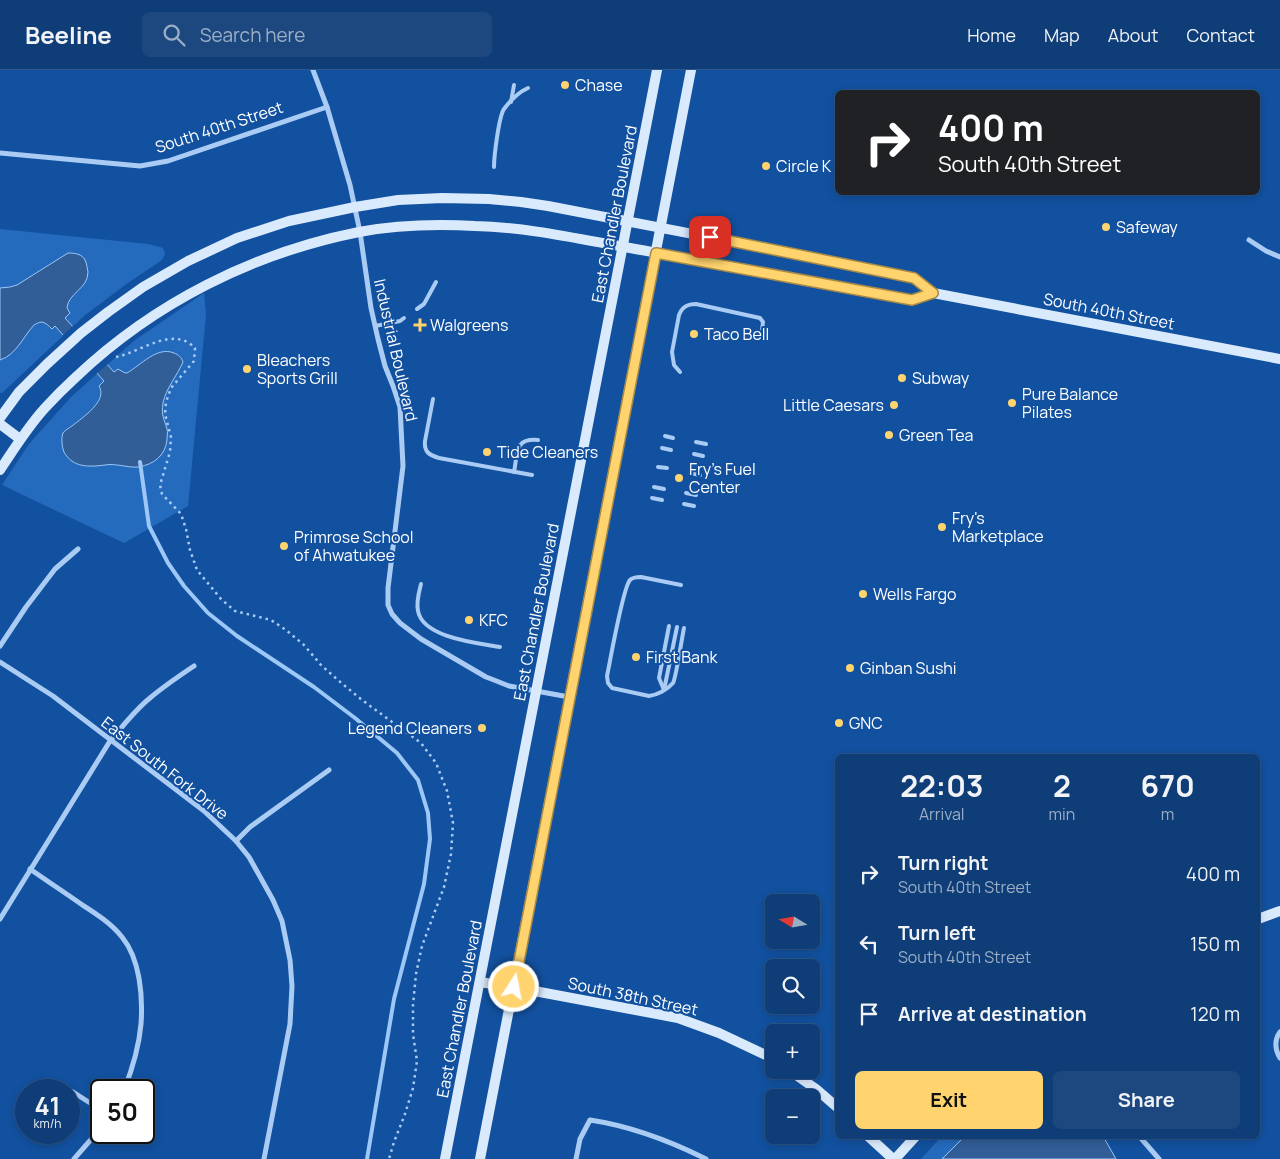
<!DOCTYPE html>
<html lang="en">
<head>
<meta charset="utf-8">
<style>
  body { margin:0; font-family:Manrope,sans-serif; background:#1c487f; color:#f1f3f6; height:100vh; display:flex; flex-direction:column; font-size:19px; white-space:nowrap }
  * { box-sizing:border-box; margin:0 }
  p { font-size:16px; color:#9baec6 }
  .icon { flex:none; width:28px; height:28px; fill:none; stroke:currentColor; stroke-width:2; stroke-linecap:round; stroke-linejoin:round }
  .map { position:relative; flex:1; overflow:hidden }
  .sheet { position:absolute; left:835px; top:684px; width:425px; height:385px; display:flex; flex-direction:column; background:#0e3d77; border-radius:8px; box-shadow:0 2px 8px #0003,0 0 0 1px #2e5689 }
  .sheet>* { flex:none }
  .banner { position:absolute; left:835px; top:20px; width:425px; height:105px; border-radius:8px; box-shadow:0 2px 8px #0003,0 0 0 1px #2e5689; background:#202124; color:#fff; overflow:hidden }
  .needle { width:32px; rotate:281deg }
  .fabs { position:absolute; left:765px; top:824px; display:grid; gap:10px }
  .fabs a { display:grid; place-items:center; width:55px; height:55px; border-radius:8px; background:#0e3d77; box-shadow:0 2px 8px #0003,0 0 0 1px #2e5689; font-size:25px }
  .speed { position:absolute; left:15px; top:1009px; display:flex; gap:10px; font-size:25px; font-weight:700; text-align:center }
  .speed>* { display:grid; place-content:center; width:65px; height:65px; border-radius:50%; background:#0e3d77; box-shadow:0 2px 8px #0003,0 0 0 1px #2e5689; line-height:1 }
  .speed small { font-size:12px; font-weight:400 }
  .speed .limit { border:2px solid #111; border-radius:8px; background:#fff; color:#111 }
  .pin { position:absolute; display:grid; place-items:center; width:42px; height:42px; color:#fff; margin:-21px; border-radius:10px; box-shadow:0 2px 8px #0006 }
  .me { position:absolute; width:55px; margin:-28px; rotate:11deg; stroke-linejoin:round; filter:drop-shadow(0 0 4px #0008) }
  .turn { display:flex; align-items:center; gap:18px; height:105px; padding:0 20px; font-size:22px }
  .turn .icon { width:65px; height:65px; stroke-width:2.5 }
  .turn b { display:block; font-size:35px; line-height:42px }
  .eta { display:flex; justify-content:space-evenly; align-items:center; height:85px; text-align:center }
  .eta b { font-size:30px; font-weight:700; line-height:35px }
  .cta { display:flex; gap:10px; margin-top:auto; padding:10px 20px }
  .cta a { flex:1; height:58px; border-radius:8px; background:#ffd36d; color:#111; font-size:20px; font-weight:700; line-height:58px; text-align:center }
  .cta a+a { background:#1c487f; color:#f1f3f6 }
  ul { padding:0; list-style:none }
  li { display:flex; align-items:center; gap:15px; height:70px; padding:0 20px }
  li div { flex:1 }
  li b { display:block; font-size:19px }
  li em { font-style:normal }
  header { display:flex; align-items:center; gap:30px; box-sizing:border-box; height:70px; padding:0 25px; background:#0e3d77; border-bottom:1px solid #2e5689 }
  header strong { font-size:24px }
  nav { display:flex; gap:28px; margin-inline-start:auto; font-size:18px }
  .search { width:350px; height:45px; background:#1c487f; display:flex; align-items:center; gap:12px; box-sizing:border-box; padding:0 18px; border-radius:8px; color:#9baec6; font-size:19px }
  .map>svg:first-child { display:block }
</style>
</head>
<body>
<header>
<strong>Beeline</strong>
<div class="search"><svg class="icon" aria-label="search" viewBox="0 0 24 24"><circle cx="10" cy="10" r="6"/><path d="M15 15l6 6"/></svg>Search here</div>
<nav><a>Home</a><a>Map</a><a>About</a><a>Contact</a></nav>
</header>
<div class="map">
<svg width="1280" height="1089" viewBox="0 0 1280 1089">
  <rect width="100%" height="100%" fill="#12519f"/>
  <g fill="#256bbd">
    <polygon points="0,159 148,174 163,178 165,184 162,190 125,215 84,246 2,323 0,323"/>
    <polygon points="204,223 206,244 188,436 124,473 2,415 29,374 71,327 135,270"/>
    <polygon points="942,1066 965,1066 942,1089 921,1089"/>
  </g>
  <g fill="#315e97" stroke="#9cc7f7">
    <path d="M68,183C75,183 82,184 85,190C87,194 87,198 88,202C88,219 68,223 67,238L70,243L65,248L114,302L118,299L125,303H127C141,295 157,276 174,283C179,285 181,287 183,292C177,306 166,318 163,333C161,346 164,348 167,359C168,362 167,366 167,370C165,386 154,394 139,397C127,398 116,393 105,395C89,397 73,398 64,382C62,377 61,368 63,363C65,360 69,358 72,356C83,347 108,331 99,316L104,311L55,256L52,259C49,256 46,253 42,252C39,252 36,254 34,255C23,267 16,285 0,290V218L10,217L17,215Z"/>
    <polygon points="965,1066 1103,1066 1116,1089 942,1089"/>
  </g>
  <polygon fill="#12519f" points="74,255 109,293 95,305 62,266"/>
  <g fill="none" stroke-linecap="round" stroke-linejoin="round">
    <polyline stroke="#9cc7f7" stroke-width="4" points="140,392 149,456 168,493 184,516 208,543 237,566 314,617 355,648 397,683 418,710 428,743 430,769 424,814 394,929 367,1089"/>
    <path stroke="#aaccf4" stroke-width="2.5" stroke-dasharray="2.5 4" stroke-linecap="butt" d="M116,287C141,282 173,255 195,278L194,291L171,318L166,332L165,344L171,367L170,382L160,415L162,424L181,444L186,459L190,480L197,500L221,529L235,541L271,550L286,560L304,575L321,595L339,611L362,630L421,673L436,693L447,721L453,753L451,784L444,817L422,876L416,904L413,935V964L417,991L413,1018L405,1044L394,1072L389,1089"/>
    <g stroke="#aaccf4" stroke-width="4">
      <polyline points="511,32 514,15"/>
      <path d="M494,97C494,86 499,46 504,39C510,31 519,22 528,18"/>
      <polyline points="417,239 424,234 436,212"/>
      <polyline points="375,256 400,251 404,248"/>
      <path d="M680,302L674,295L672,282L679,245C682,237 687,234 696,234L760,248L763,252L762,261"/>
      <path d="M433,329L425,371C424,382 429,385 439,388L532,405"/>
      <polyline points="665,366 673,368"/>
      <polyline points="696,372 706,374"/>
      <polyline points="662,378 671,380"/>
      <polyline points="694,384 703,386"/>
      <polyline points="658,397 667,398"/>
      <path d="M514,402C518,383 514,368 538,370"/>
      <polyline points="690,403 700,405"/>
      <polyline points="654,417 664,419"/>
      <polyline points="686,423 696,425"/>
      <polyline points="652,428 662,430"/>
      <polyline points="684,434 694,436"/>
      <path d="M421,514C419,522 416,532 418,541C423,568 478,573 500,577"/>
      <path d="M681,515L641,507C637,507 633,507 630,510C623,517 610,592 607,606L608,613L612,618L649,626C657,625 667,620 673,613C676,608 682,567 684,558"/>
      <polyline points="664,620 659,608 669,556"/>
      <polyline points="664,620 677,557"/>
    </g>
    <g stroke="#aaccf4" stroke-width="5">
      <polyline points="313,0 327,37 350,115 360,162 371,238 378,269 385,296 393,316 400,337 403,396 388,518 388,535 392,544 400,553 421,569 486,607 494,610 509,616 569,627"/>
      <polyline points="0,83 140,96 168,91 327,37"/>
      <polyline points="1249,170 1266,181 1280,187"/>
      <polyline points="0,576 26,537 55,499 78,479"/>
      <polyline points="0,592 53,626 204,741 236,771 249,787 273,830 282,851 290,890 292,916 290,954 264,1089"/>
      <polyline points="236,771 250,757 329,700"/>
      <path d="M30,799C47,811 64,822 81,834C95,843 111,853 122,867C140,889 143,926 141,954C139,976 132,1000 124,1020"/>
      <path d="M0,849L110,671C123,656 135,640 150,628C164,616 179,606 194,596"/>
      <path d="M1280,962C1274,970 1275,980 1280,988"/>
      <polyline points="73,1022 101,1040"/>
      <polyline points="1139,1066 1159,1089"/>
      <polyline points="74,1089 101,1058"/>
      <path d="M576,1089L580,1069L590,1050C630,1056 670,1071 706,1089"/>
    </g>
    <g stroke="#daeafd" stroke-width="10">
      <polyline points="0,348 19,322 47,294 81,263 108,242 143,217 188,191 237,168 289,151 355,137 398,130 442,128 489,129 521,132 548,136 812,187 913,208 933,223 1280,289"/>
      <polyline points="0,354 20,369"/>
      <path d="M0,400C14,379 27,358 44,339C54,328 65,317 76,307C154,233 253,183 359,162C396,155 438,154 475,156C526,157 579,169 630,178C724,195 818,214 912,230L933,223"/>
      <polyline points="1258,849 1280,841"/>
      <polyline points="480,912 529,920 678,948 719,963 774,989"/>
      <polyline points="789,1000 816,1019 838,1038"/>
      <polyline points="868,1066 893,1089"/>
      <polyline points="445,1089 657,0"/>
      <polyline points="480,1089 691,0"/>
      <polyline points="895,1089 916,1066"/>
    </g>
  </g>
  <g fill="none" stroke-linecap="round" stroke-linejoin="round">
    <g stroke="#a68947" stroke-width="12">
      <polyline id="route" points="514,917 656,183 912,230 933,223 914,208 710,167"/>
    </g>
    <use href="#route" stroke="#ffd36d" stroke-width="9"/>
  </g>
  <g fill="#ffd36d" stroke="#12519f" stroke-width="2">
    <circle cx="565" cy="15" r="5"/>
    <circle cx="766" cy="96" r="5"/>
    <circle cx="1106" cy="157" r="5"/>
    <path d="M417.5 247.5h5v5h5v5h-5v5h-5v-5h-5v-5h5z"/>
    <circle cx="694" cy="264" r="5"/>
    <circle cx="247" cy="299" r="5"/>
    <circle cx="902" cy="308" r="5"/>
    <circle cx="1012" cy="333" r="5"/>
    <circle cx="894" cy="335" r="5"/>
    <circle cx="889" cy="365" r="5"/>
    <circle cx="487" cy="382" r="5"/>
    <circle cx="679" cy="408" r="5"/>
    <circle cx="942" cy="457" r="5"/>
    <circle cx="284" cy="476" r="5"/>
    <circle cx="863" cy="524" r="5"/>
    <circle cx="469" cy="550" r="5"/>
    <circle cx="636" cy="587" r="5"/>
    <circle cx="850" cy="598" r="5"/>
    <circle cx="839" cy="653" r="5"/>
    <circle cx="482" cy="658" r="5"/>
  </g>
  <g text-anchor="middle" dominant-baseline="central" stroke-width="4" stroke-linejoin="round" paint-order="stroke">
    <g font-size="16" fill="#fff" stroke="#12519f" text-anchor="start">
      <text x="575" y="15">Chase</text>
      <text x="776" y="96">Circle K</text>
      <text x="1116" y="157">Safeway</text>
      <text x="430" y="255">Walgreens</text>
      <text x="704" y="264">Taco Bell</text>
      <text x="257" y="290">Bleachers<tspan x="257" dy="18">Sports Grill</tspan></text>
      <text x="912" y="308">Subway</text>
      <text x="1022" y="324">Pure Balance<tspan x="1022" dy="18">Pilates</tspan></text>
      <text x="884" y="335" text-anchor="end">Little Caesars</text>
      <text x="899" y="365">Green Tea</text>
      <text x="497" y="382">Tide Cleaners</text>
      <text x="689" y="399">Fry's Fuel<tspan x="689" dy="18">Center</tspan></text>
      <text x="952" y="448">Fry's<tspan x="952" dy="18">Marketplace</tspan></text>
      <text x="294" y="467">Primrose School<tspan x="294" dy="18">of Ahwatukee</tspan></text>
      <text x="873" y="524">Wells Fargo</text>
      <text x="479" y="550">KFC</text>
      <text x="646" y="587">First Bank</text>
      <text x="860" y="598">Ginban Sushi</text>
      <text x="849" y="653">GNC</text>
      <text x="472" y="658" text-anchor="end">Legend Cleaners</text>
    </g>
    <g font-size="16" fill="#fff" stroke="#12519f">
      <text transform="translate(219 57) rotate(-18)">South 40th Street</text>
      <text transform="translate(614 144) rotate(-79)">East Chandler Boulevard</text>
      <text transform="translate(1109 241) rotate(11)">South 40th Street</text>
      <text transform="translate(396 280) rotate(77)">Industrial Boulevard</text>
      <text transform="translate(536 542) rotate(-79)">East Chandler Boulevard</text>
      <text transform="translate(165 698) rotate(38)">East South Fork Drive</text>
      <text transform="translate(633 926) rotate(12)">South 38th Street</text>
      <text transform="translate(459 939) rotate(-79)">East Chandler Boulevard</text>
    </g>
  </g>
</svg>
<div class="fabs">
<a><svg class="needle" viewBox="-14 -14 28 28"><path d="M0-13l5 13h-10z" fill="#e53935"/><path d="M0 13l5-13h-10z" fill="#9baec6"/></svg></a>
<a><svg class="icon" aria-label="search" viewBox="0 0 24 24"><circle cx="10" cy="10" r="6"/><path d="M15 15l6 6"/></svg></a>
<a>+</a>
<a>−</a>
</div>
<div class="speed"><div>41<small>km/h</small></div><div class="limit">50</div></div>
<div class="pin" style="left:710px;top:167px;background:#d93025"><svg class="icon" aria-label="arrive" viewBox="0 0 24 24"><path d="M6 21V4h12l-3 4 3 4H6"/></svg></div>
<svg class="me" style="left:514px;top:917px" viewBox="-20 -20 40 40"><circle r="17" fill="#ffd36d" stroke="#fff" stroke-width="3"/><path d="M0-11L8 9 0 5-8 9z" fill="#fff"/></svg>
<div class="banner">
<div class="turn"><svg class="icon" aria-label="right" viewBox="0 0 24 24"><path d="M7 20v-9h11M14 6l5 5-5 5"/></svg><div><b>400 m</b>South 40th Street</div></div>
</div>
<section class="sheet">
<div class="eta">
<div><b>22:03</b><p>Arrival</p></div>
<div><b>2</b><p>min</p></div>
<div><b>670</b><p>m</p></div>
</div>
<ul>
<li><svg class="icon" aria-label="right" viewBox="0 0 24 24"><path d="M7 20v-9h11M14 6l5 5-5 5"/></svg><div><b>Turn right</b><p>South 40th Street</p></div><em>400 m</em></li>
<li><svg class="icon" aria-label="left" viewBox="0 0 24 24"><path d="M17 20v-9H6M10 6l-5 5 5 5"/></svg><div><b>Turn left</b><p>South 40th Street</p></div><em>150 m</em></li>
<li><svg class="icon" aria-label="arrive" viewBox="0 0 24 24"><path d="M6 21V4h12l-3 4 3 4H6"/></svg><div><b>Arrive at destination</b></div><em>120 m</em></li>
</ul>
<div class="cta"><a>Exit</a><a>Share</a></div>
</section>
</div>
</body>
</html>
